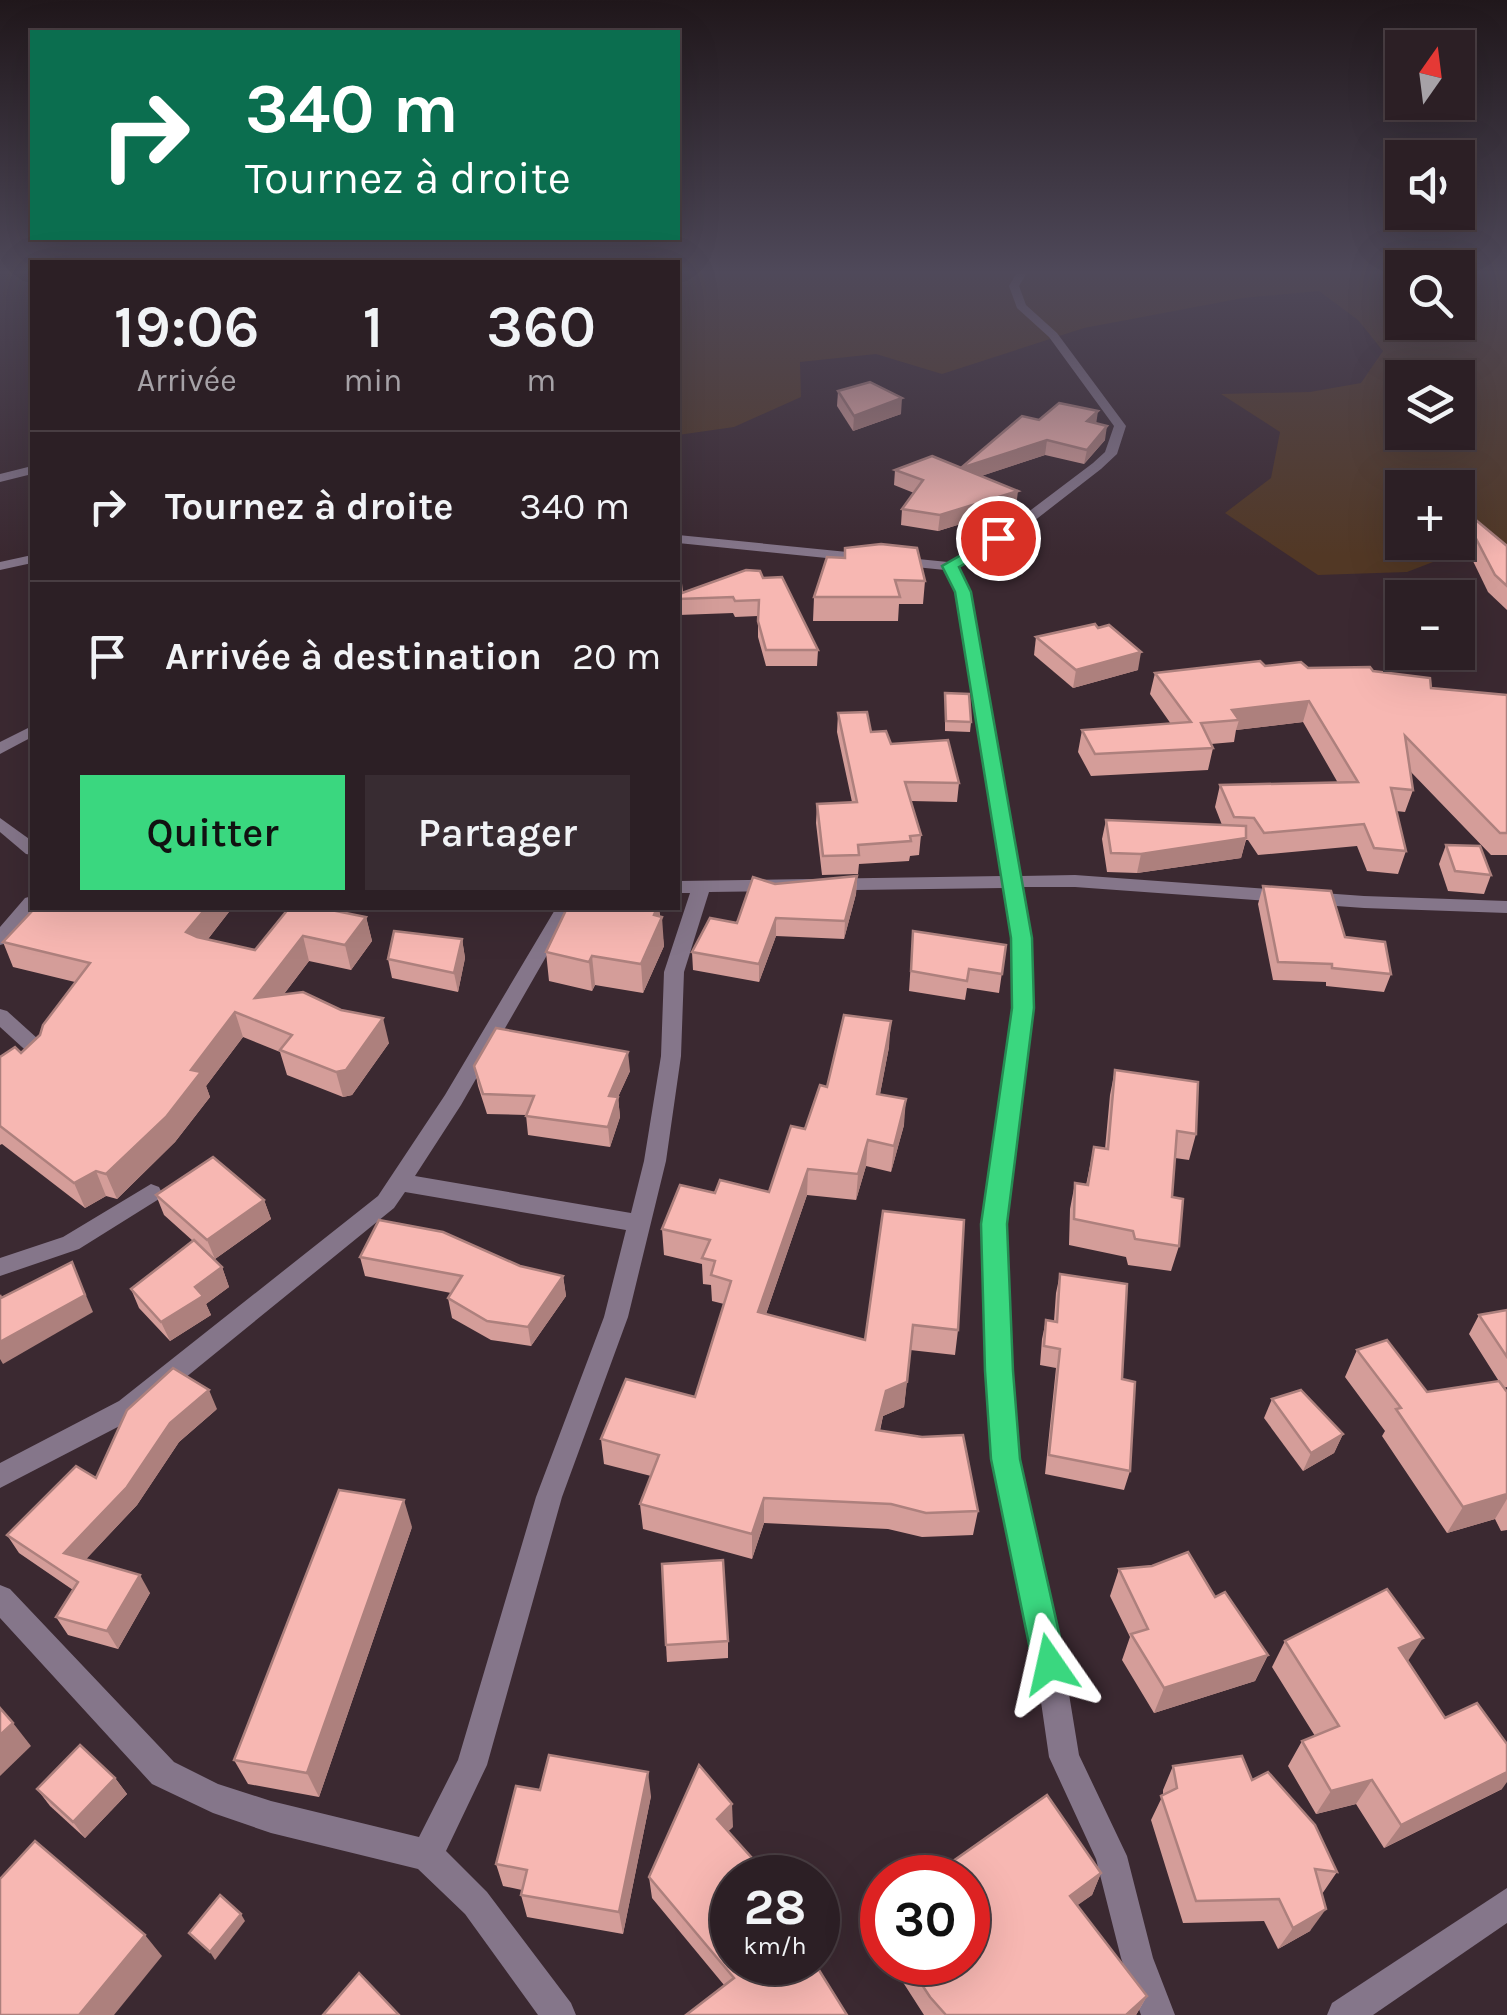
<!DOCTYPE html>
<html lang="fr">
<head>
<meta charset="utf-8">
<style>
  body { margin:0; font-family:Karla,sans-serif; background:#382c32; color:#f1f3f6; height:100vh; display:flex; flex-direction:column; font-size:38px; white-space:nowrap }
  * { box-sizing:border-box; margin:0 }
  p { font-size:32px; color:#a6a2a7 }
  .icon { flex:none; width:55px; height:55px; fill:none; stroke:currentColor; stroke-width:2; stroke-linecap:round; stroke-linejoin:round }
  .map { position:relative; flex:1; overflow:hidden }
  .details { position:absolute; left:30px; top:260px; width:650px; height:650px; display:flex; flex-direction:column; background:#2c1f25; border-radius:0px; box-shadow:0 10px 40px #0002,0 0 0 2px #483d42 }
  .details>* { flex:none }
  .guide { position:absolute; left:30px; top:30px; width:650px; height:210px; border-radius:0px; box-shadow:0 10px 40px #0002,0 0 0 2px #483d42; background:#0b6e4f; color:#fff; overflow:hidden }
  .needle { width:65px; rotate:14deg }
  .tools { position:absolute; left:1385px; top:30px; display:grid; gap:20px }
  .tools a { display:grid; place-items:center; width:90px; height:90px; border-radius:0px; background:#2c1f25; box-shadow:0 10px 40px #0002,0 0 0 2px #483d42; font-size:50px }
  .speed { position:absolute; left:710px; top:1855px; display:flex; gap:20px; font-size:50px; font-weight:700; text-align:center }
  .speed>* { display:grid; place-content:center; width:130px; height:130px; border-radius:50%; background:#2c1f25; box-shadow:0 10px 40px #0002,0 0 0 2px #483d42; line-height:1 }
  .speed small { font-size:25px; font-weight:400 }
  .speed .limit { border:15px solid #d22; background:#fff; color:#111 }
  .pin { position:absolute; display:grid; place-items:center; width:85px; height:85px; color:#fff; margin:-42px; border:5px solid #fff; border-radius:50%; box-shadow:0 2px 10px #0007 }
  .me { position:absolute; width:110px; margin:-55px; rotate:349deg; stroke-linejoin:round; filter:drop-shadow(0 0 8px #0008) }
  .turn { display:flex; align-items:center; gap:35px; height:210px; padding:0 50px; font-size:45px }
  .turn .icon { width:130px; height:130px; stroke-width:2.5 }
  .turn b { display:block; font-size:70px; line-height:85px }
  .eta { display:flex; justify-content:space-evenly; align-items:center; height:170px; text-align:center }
  .eta b { font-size:60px; font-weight:600; line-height:70px }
  .button { display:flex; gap:20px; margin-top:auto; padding:20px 50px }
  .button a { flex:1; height:115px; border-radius:0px; background:#3ad77f; color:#111; font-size:40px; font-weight:600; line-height:115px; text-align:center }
  .button a+a { background:#382c32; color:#f1f3f6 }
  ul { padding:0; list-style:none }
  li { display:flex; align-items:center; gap:30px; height:150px; padding:0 50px; border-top:2px solid #483d42 }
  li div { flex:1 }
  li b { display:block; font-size:38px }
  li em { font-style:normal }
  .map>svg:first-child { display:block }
</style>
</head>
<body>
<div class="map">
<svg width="1507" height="2015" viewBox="0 0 1507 2015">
  <rect width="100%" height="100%" fill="#3b2931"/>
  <path fill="#523825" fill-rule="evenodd" d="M678,274H1402V322H1458V274H1507V545L1485,542L1407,572L1318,575L1225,513L1271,478L1280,432L1221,394L1310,392L1361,383L1383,351L1358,320L1319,291L1243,298L1084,328L942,374L876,354L800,362L801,397L734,427L678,435ZM1402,378H1458V432H1402ZM1402,488H1458V542H1402Z"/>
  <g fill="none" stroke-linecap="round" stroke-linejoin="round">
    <g fill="#85768a" fill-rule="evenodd">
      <polygon points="1016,274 1026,274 1019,286 1026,305 1057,333 1126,426 1117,454 1101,469 1025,528 958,567 970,592 1021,876 1075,875 1364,896 1507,901 1507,913 1364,908 1075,887 1023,887 1032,938 1033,1008 1005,1224 1018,1459 1059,1633 1079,1755 1127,1856 1153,1958 1175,2015 1141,2015 1121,1958 1096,1859 1049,1757 1031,1633 992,1459 983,1224 1013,1008 1012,938 1004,888 709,892 684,972 681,1056 666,1161 628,1317 562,1497 487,1765 446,1851 487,1892 571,2003 576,2015 538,2015 465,1914 418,1869 271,1833 213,1813 152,1784 0,1618 0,1585 10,1589 174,1762 218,1784 271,1801 419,1837 458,1760 536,1497 604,1317 626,1230 405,1192 394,1208 137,1417 0,1488 0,1463 119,1401 378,1196 445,1095 556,908 574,908 461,1105 415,1176 631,1213 644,1161 661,1056 664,972 690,893 678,893 678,881 1002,876 956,592 945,570 678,543 678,535 948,562 1015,522 1093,463 1105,452 1114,426 1049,337 1017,308 1009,286"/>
      <polygon points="32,466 32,474 0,482 0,474"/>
      <polygon points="32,555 32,563 0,570 0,562"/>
      <polygon points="32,726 32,737 0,754 0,742"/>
      <polygon points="0,818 32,841 32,855 26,854 0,832"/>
      <polygon points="32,896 32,908 37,908 7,943 0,945 0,927 25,898"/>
      <polygon points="0,1009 7,1011 48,1048 51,1053 48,1058 34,1058 0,1027"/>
      <polygon points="151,1184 159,1187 162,1193 159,1199 79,1249 0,1276 0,1258 63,1237"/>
      <polygon points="1507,1888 1507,1923 1373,2015 1327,2015 1332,2003"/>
    </g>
  </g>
  <g fill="#d49d99">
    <polygon points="838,391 901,414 853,431 837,406"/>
    <polygon points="1039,420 1096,423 1105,440 1084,464 1045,455 981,476 1016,507 938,531 901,525 902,509 914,493 894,485 895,470 961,468"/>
    <polygon points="1459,506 1507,546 1507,610 1488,592 1458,530 1458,512"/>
    <polygon points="844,558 925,581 923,604 899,604 898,621 813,621 814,597"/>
    <polygon points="678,562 682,593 763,578 818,650 817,666 766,666 758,637 758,616 735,617 733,613 679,615 680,635 678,635"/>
    <polygon points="1098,628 1138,670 1073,688 1034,655 1036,637"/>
    <polygon points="1265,666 1373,671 1431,688 1507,695 1507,855 1491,855 1410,771 1413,790 1405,812 1396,811 1406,851 1398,874 1367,871 1357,846 1258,855 1248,840 1246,840 1241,858 1137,873 1107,872 1102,839 1106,820 1222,825 1215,807 1220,785 1338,783 1303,722 1236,730 1234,742 1211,744 1213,748 1208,770 1091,776 1078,752 1082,730 1171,724 1150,694 1155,673"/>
    <polygon points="945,693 971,722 970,732 945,731"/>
    <polygon points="838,713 959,783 957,802 911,801 921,835 919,855 910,856 909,861 859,864 858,874 822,875 816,823 817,804 852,802 837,732"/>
    <polygon points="1446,845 1491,875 1484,894 1448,891 1439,864"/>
    <polygon points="857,876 856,894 844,939 776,936 759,982 693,970 692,952 737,923 775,884"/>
    <polygon points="1263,886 1345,937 1391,974 1384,992 1326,986 1326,982 1273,980 1258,904"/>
    <polygon points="35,908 232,908 208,939 255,950 366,917 372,941 351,970 309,961 284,994 389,1043 352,1095 343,1097 287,1075 280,1052 243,1037 206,1086 210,1097 175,1142 117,1199 106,1196 85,1208 2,1144 0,1145 0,1057 21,1053 40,1035 75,982 13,967 3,942"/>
    <polygon points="567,908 659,908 664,946 643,993 595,985 592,991 549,981 546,952"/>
    <polygon points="913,931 1006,945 999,993 967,988 965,1000 909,991"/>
    <polygon points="462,939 465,958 458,992 392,978 388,959"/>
    <polygon points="889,1047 880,1094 904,1125 891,1172 866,1166 856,1200 807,1195 766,1314 865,1340 883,1211 958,1330 955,1355 910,1350 904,1407 883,1416 880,1431 978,1511 973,1535 922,1537 888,1529 764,1523 752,1559 643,1529 640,1504 651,1476 604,1464 601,1439 695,1397 724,1304 712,1301 711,1285 703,1284 702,1264 664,1255 662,1229 715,1193 769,1192 805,1129 827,1087"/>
    <polygon points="474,1066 630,1071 618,1097 620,1117 610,1147 528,1135 526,1115 487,1114 478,1086"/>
    <polygon points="1115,1070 1196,1134 1189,1160 1175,1158 1172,1197 1179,1246 1171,1271 1128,1265 1126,1257 1069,1245 1070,1209 1075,1183 1086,1185 1094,1147 1105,1149 1110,1095"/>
    <polygon points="156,1195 264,1200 271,1219 215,1259 199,1245 222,1267 229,1287 206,1304 211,1315 170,1341 139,1308 131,1289 193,1241 164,1215"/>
    <polygon points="360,1257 520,1266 563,1276 566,1296 531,1346 491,1340 452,1318 448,1298 451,1293 365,1276"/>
    <polygon points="1060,1274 1122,1379 1130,1471 1124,1490 1045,1474 1056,1368 1040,1365 1042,1339 1046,1320 1054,1321 1056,1293"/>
    <polygon points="1507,1310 1507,1387 1504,1388 1507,1392 1507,1530 1501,1531 1495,1519 1447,1533 1382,1436 1385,1431 1345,1377 1357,1350 1427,1392 1500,1383 1469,1334 1479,1315"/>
    <polygon points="1272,1399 1343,1434 1334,1453 1303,1471 1264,1418"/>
    <polygon points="217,1409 179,1442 137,1505 86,1559 150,1593 118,1649 68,1635 56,1617 73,1590 19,1553 7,1535 96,1478"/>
    <polygon points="412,1527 319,1797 248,1784 234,1760"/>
    <polygon points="1119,1569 1215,1597 1268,1655 1255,1681 1154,1713 1122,1660 1130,1637 1110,1596"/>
    <polygon points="728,1641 728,1658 667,1662 666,1645"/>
    <polygon points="1285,1641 1408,1662 1445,1718 1502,1789 1384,1848 1356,1804 1316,1814 1288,1766 1302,1741 1315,1736 1272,1667"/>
    <polygon points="1173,1766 1252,1780 1337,1872 1322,1894 1310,1931 1278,1949 1264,1921 1183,1923 1151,1820 1163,1795 1163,1790"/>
    <polygon points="115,1778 127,1794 85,1838 50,1806 37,1789"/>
    <polygon points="540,1790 651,1796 623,1934 527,1917 521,1895 522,1890 503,1886 496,1864"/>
    <polygon points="733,1827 728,1831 732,1878 847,2015 724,1985 652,1898 649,1877"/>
    <polygon points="1101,1873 1092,1895 1077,1905 1147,1996 1136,2015 924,2015 890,1962 968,1962"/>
    <polygon points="882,1910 882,1951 873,1935 876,1914"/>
  </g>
  <g fill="#ad807d">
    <polygon points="902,398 901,414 853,431 854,416"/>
    <polygon points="1098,411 1096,425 1087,421"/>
    <polygon points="1107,426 1105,440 1084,464 1087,450"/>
    <polygon points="1047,440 1045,455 960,483 961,468"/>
    <polygon points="680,480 681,497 678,502 678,485"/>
    <polygon points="1018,491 1016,507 938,531 940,515"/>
    <polygon points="1141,652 1138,670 1073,688 1076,670"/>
    <polygon points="1309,701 1303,722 1236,730 1239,720 1232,710"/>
    <polygon points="1246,838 1241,858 1137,873 1141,854"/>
    <polygon points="857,876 856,894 844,939 845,921"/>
    <polygon points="206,908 232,908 194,957 186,932"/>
    <polygon points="657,908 659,908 660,923 662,917 664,946 643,993 641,964"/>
    <polygon points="366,917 372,941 351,970 345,945"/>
    <polygon points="776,918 776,936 759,982 759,964"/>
    <polygon points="303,936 309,961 262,1023 255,998"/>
    <polygon points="462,939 465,958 458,992 454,973"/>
    <polygon points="592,956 595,985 592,991 589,962"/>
    <polygon points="235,1012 243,1037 206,1086 210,1097 175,1142 117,1199 106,1174 191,1070"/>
    <polygon points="383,1018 389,1043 352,1095 343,1097 336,1072"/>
    <polygon points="891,1021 889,1047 875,1120 877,1094"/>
    <polygon points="628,1052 630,1071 618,1097 620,1117 610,1147 608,1127 609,1096"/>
    <polygon points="906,1099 904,1125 891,1172 894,1146"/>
    <polygon points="868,1140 866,1166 856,1200 858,1174"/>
    <polygon points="808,1169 807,1195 758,1337 758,1312"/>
    <polygon points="96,1171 106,1196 85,1208 74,1183"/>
    <polygon points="264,1200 271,1219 215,1259 207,1240"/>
    <polygon points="72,1262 93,1312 3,1364 0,1359 0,1342"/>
    <polygon points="222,1267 229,1287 206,1304 211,1315 170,1341 161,1322 195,1287"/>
    <polygon points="563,1276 566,1296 531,1346 528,1327"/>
    <polygon points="907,1382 904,1407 883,1416 874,1455 876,1430 886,1391"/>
    <polygon points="209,1390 217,1409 179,1442 137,1505 75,1571 64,1553 170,1423"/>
    <polygon points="1343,1434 1334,1453 1303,1471 1311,1453"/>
    <polygon points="1507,1494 1507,1499 1495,1519 1447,1533 1463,1507"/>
    <polygon points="764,1498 764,1523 752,1559 752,1534"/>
    <polygon points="404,1500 412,1527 319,1797 307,1773"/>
    <polygon points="140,1575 150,1593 118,1649 107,1631"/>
    <polygon points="1423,1638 1406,1664 1399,1648"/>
    <polygon points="1268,1655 1255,1681 1154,1713 1164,1688"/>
    <polygon points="13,1723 31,1746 0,1776 0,1735"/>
    <polygon points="648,1772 651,1796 623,1934 619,1912"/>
    <polygon points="1507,1772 1507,1782 1502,1789 1384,1848 1401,1825"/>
    <polygon points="115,1778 127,1794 85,1838 73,1822"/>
    <polygon points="1372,1780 1356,1804 1316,1814 1331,1791"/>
    <polygon points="732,1804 733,1827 718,1841 717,1819"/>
    <polygon points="1101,1873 1092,1895 1061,1917 1070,1896"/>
    <polygon points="1326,1909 1310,1931 1278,1949 1293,1928"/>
    <polygon points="241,1914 245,1921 215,1960 210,1952"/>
    <polygon points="145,1935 162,1956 114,2015 79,2015"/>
    <polygon points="1147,1996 1136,2015 1126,2015"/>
  </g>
  <g fill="#f7b7b2" stroke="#ad807d" stroke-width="2.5">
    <polygon points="870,382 902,398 854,416 838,391"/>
    <polygon points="1059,403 1098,411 1087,421 1107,426 1087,450 1047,440 961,468 1022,416 1039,420"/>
    <polygon points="932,456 1018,491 940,515 902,509 923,480 895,470"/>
    <polygon points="1459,506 1507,546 1507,586 1495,575"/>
    <polygon points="881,544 917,548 925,581 895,580 900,597 814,597 827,557 845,558 845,548"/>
    <polygon points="678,562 682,593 746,570 760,571 763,578 782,577 818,650 766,650 758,621 759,600 735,601 733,597 678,599"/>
    <polygon points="1095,624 1098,628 1109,625 1141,652 1076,670 1036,637"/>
    <polygon points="1260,661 1265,666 1301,662 1308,668 1370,667 1373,671 1430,678 1431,688 1507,695 1507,833 1500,833 1405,736 1413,790 1391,788 1406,851 1374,848 1364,824 1264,833 1254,818 1234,817 1220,785 1358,782 1309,701 1232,710 1239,720 1201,723 1213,748 1095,754 1082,730 1191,722 1155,673"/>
    <polygon points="945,693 969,694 971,722 946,721"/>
    <polygon points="867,712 871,732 886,731 891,744 948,740 959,783 905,782 921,835 910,836 911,841 858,845 859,855 823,856 817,804 857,802 838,713"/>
    <polygon points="1106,820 1246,826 1246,838 1141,854 1111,853"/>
    <polygon points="1446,845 1480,846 1491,875 1455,871"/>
    <polygon points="857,876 845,921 776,918 759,964 692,952 710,918 737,923 753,877 775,884"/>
    <polygon points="1263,886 1331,891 1345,937 1385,942 1391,974 1332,968 1332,964 1278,962"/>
    <polygon points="35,908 206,908 186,932 197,937 255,950 289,908 321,908 366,917 345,945 303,936 255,998 303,992 341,1010 383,1018 346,1070 336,1072 280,1050 292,1035 235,1012 191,1070 201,1072 166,1117 106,1174 96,1171 74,1183 0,1126 0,1057 15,1047 21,1053 40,1035 43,1025 90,963 3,942"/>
    <polygon points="567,908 657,908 654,915 662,917 641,964 592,956 589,962 546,952"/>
    <polygon points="394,931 462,939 454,973 388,959"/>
    <polygon points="913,931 1006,945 1002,974 969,969 967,981 911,971"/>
    <polygon points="844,1015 891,1021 877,1094 906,1099 894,1146 868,1140 858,1174 808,1169 758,1312 865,1340 883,1211 964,1220 958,1330 913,1325 907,1382 886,1391 876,1430 922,1437 963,1435 978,1511 926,1513 891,1504 764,1498 752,1534 640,1504 659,1455 601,1439 626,1379 695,1397 731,1281 711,1275 715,1261 702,1258 710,1240 662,1229 680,1185 715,1193 720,1180 769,1192 791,1126 805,1129 820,1085 827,1087"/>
    <polygon points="496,1028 628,1052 609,1096 618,1097 608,1127 526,1116 534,1096 483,1094 474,1066"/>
    <polygon points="1115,1070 1198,1082 1196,1134 1177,1131 1172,1197 1183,1199 1179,1246 1135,1239 1133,1231 1074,1219 1075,1183 1088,1185 1094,1147 1108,1149"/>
    <polygon points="213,1157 264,1200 207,1240 156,1195"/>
    <polygon points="379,1220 443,1232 520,1266 563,1276 528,1327 487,1321 448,1298 462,1276 360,1257"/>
    <polygon points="194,1240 222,1267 195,1287 203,1296 161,1322 131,1289"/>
    <polygon points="72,1262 85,1295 0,1342 0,1295 1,1298"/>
    <polygon points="1060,1274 1127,1284 1122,1379 1135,1382 1130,1471 1049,1455 1060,1349 1044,1346 1046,1320 1057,1322"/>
    <polygon points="1507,1310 1507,1357 1479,1315"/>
    <polygon points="1387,1340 1427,1392 1499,1381 1507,1392 1507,1494 1463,1507 1396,1409 1401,1408 1357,1350"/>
    <polygon points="173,1368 209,1390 170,1423 127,1487 64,1553 140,1575 107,1631 56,1617 78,1582 7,1535 76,1466 96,1478 127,1410"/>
    <polygon points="1301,1390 1343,1434 1311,1453 1272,1399"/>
    <polygon points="339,1490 404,1500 307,1773 234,1760"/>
    <polygon points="1188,1552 1215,1597 1225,1592 1268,1655 1164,1688 1131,1634 1148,1629 1119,1569 1152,1566"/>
    <polygon points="723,1560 728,1641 666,1645 662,1564"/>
    <polygon points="1387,1589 1423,1638 1399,1648 1445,1718 1477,1703 1507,1744 1507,1772 1401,1825 1372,1780 1331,1791 1302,1741 1339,1726 1285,1641"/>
    <polygon points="0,1708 13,1723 0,1735"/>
    <polygon points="80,1745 115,1778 73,1822 37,1789"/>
    <polygon points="549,1755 648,1772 619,1912 521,1895 527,1870 496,1864 516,1786 540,1790"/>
    <polygon points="1242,1756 1252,1780 1268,1772 1315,1825 1337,1872 1315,1869 1326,1909 1293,1928 1279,1899 1196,1901 1161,1796 1177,1788 1173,1766"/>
    <polygon points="699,1765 732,1804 717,1819 770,1878 732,1878 732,1962 814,1962 847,2015 686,2015 734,1978 649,1877"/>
    <polygon points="1047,1795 1101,1873 1070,1896 1147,1996 1126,2015 946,2015 930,1997 907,1962 968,1962 968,1878 929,1878"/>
    <polygon points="35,1841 145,1935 79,2015 0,2015 0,1879"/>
    <polygon points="220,1895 241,1914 210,1952 189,1933"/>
    <polygon points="882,1910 882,1924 876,1914"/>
    <polygon points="359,1973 399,2015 323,2015"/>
  </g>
  <linearGradient id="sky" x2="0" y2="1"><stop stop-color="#20171b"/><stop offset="0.49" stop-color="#4f495a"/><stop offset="1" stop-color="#4f495a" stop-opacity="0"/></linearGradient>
  <rect width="1507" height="556" fill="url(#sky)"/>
  <polygon fill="#3ad77f" stroke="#268c53" stroke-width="2.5" points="998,534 1006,538 1004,542 959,567 971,592 1032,938 1034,1008 1007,1224 1013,1371 1020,1459 1066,1664 1061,1676 1050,1680 1038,1676 1033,1664 991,1459 985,1371 981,1224 1012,1008 1011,938 955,592 942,566"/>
</svg>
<div class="tools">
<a><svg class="needle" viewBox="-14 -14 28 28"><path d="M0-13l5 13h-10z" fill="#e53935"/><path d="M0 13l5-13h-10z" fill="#a6a2a7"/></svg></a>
<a><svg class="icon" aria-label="sound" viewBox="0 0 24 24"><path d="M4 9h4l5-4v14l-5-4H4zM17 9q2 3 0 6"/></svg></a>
<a><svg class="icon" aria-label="search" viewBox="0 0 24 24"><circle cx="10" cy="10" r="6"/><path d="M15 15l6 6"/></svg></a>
<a><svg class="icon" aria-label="layers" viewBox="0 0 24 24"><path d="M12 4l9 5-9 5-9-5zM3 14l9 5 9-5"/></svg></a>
<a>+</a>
<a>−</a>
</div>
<div class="speed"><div>28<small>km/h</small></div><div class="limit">30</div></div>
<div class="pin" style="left:998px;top:538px;background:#d93025"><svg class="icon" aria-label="arrive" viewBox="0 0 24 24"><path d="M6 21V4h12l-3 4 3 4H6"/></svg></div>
<svg class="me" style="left:1050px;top:1664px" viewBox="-20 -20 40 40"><path d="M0-17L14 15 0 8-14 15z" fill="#3ad77f" stroke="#fff" stroke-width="4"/></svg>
<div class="guide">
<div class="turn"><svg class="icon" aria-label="right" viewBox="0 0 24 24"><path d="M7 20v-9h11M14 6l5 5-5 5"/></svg><div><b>340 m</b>Tournez à droite</div></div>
</div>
<section class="details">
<div class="eta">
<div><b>19:06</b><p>Arrivée</p></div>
<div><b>1</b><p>min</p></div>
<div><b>360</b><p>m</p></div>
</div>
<ul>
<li><svg class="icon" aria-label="right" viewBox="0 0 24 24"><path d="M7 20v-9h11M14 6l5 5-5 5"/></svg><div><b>Tournez à droite</b></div><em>340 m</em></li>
<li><svg class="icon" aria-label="arrive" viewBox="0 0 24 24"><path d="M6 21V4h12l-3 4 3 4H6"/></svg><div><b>Arrivée à destination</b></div><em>20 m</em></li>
</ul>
<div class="button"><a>Quitter</a><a>Partager</a></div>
</section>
</div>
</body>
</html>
